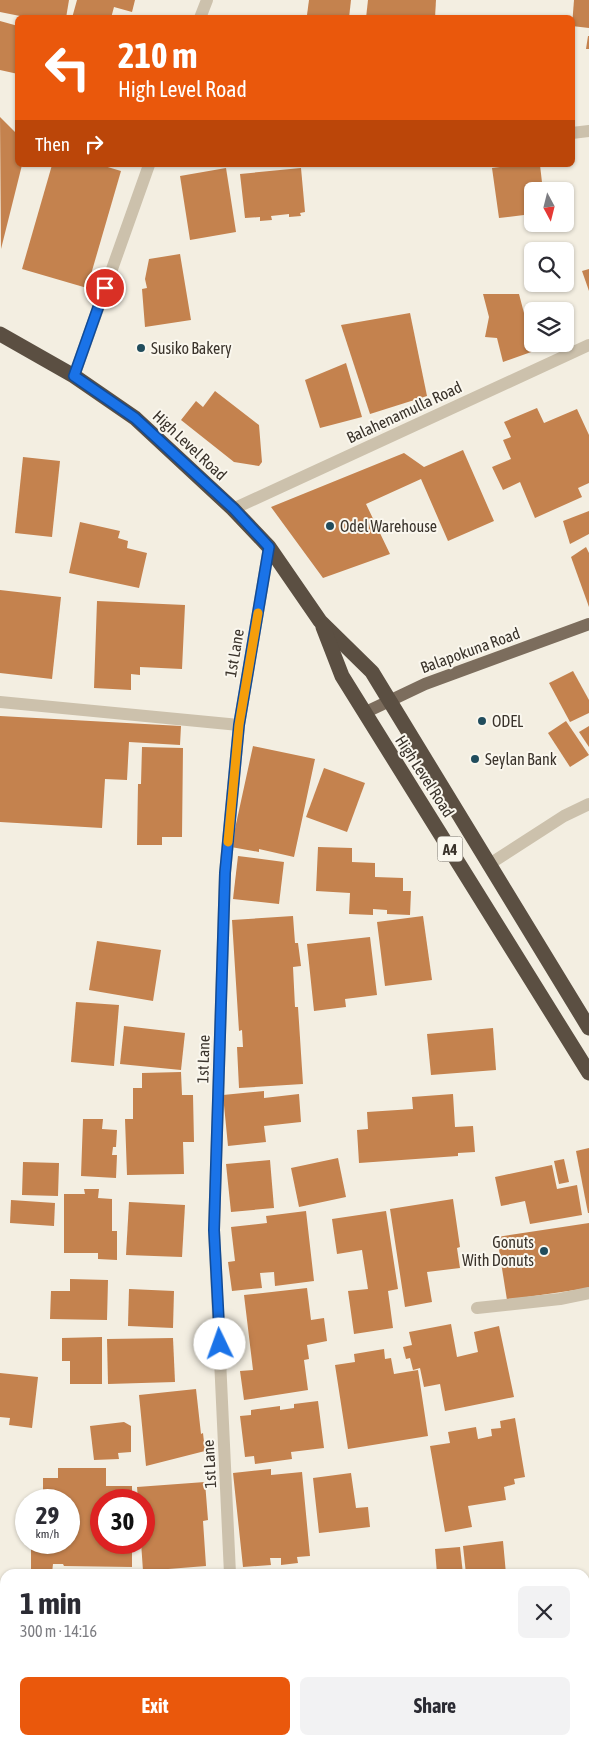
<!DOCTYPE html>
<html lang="en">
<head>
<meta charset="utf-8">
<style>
  body { margin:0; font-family:"Asap Condensed",sans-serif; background:#f2f2f3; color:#2b2b33; height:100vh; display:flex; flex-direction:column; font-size:19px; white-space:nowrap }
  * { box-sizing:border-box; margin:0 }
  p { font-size:16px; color:#7c7c81 }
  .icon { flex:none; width:28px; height:28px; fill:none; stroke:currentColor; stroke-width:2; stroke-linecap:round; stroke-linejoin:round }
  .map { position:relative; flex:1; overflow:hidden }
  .drawer { position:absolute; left:0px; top:1569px; width:590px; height:176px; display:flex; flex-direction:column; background:#fff; border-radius:15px 15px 0 0; box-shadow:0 1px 4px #0004 }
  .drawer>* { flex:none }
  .guide { position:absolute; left:15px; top:15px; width:560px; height:152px; border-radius:8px; box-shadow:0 1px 4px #0004; background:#ea580c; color:#fff; overflow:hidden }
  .needle { width:32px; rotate:173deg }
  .tools { position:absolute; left:524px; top:182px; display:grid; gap:10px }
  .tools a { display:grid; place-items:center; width:50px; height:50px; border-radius:8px; background:#fff; box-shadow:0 1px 4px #0004; font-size:25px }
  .speed { position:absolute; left:15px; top:1489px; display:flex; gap:10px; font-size:25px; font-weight:700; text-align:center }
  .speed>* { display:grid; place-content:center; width:65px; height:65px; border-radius:50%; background:#fff; box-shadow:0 1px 4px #0004; line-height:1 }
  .speed small { font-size:12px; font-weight:400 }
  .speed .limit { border:8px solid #d22; background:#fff; color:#111 }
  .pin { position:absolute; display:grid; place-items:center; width:42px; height:42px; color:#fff; margin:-21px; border:2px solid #fff; border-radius:50%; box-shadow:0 1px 5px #0007 }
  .me { position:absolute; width:55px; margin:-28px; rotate:357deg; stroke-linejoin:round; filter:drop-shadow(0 0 4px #0008) }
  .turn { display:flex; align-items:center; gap:18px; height:105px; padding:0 20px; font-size:22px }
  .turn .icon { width:65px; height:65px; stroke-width:2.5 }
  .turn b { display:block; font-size:35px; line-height:42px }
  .then { display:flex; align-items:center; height:48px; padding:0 20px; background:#0003; gap:10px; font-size:19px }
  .round { display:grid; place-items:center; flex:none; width:52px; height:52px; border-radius:8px; background:#f2f2f3 }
  .summary { display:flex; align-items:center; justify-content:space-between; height:85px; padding:0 20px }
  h1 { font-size:30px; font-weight:700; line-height:38px }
  .primary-button { display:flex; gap:10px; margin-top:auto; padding:10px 20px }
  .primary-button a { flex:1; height:58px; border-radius:8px; background:#ea580c; color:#fff; font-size:20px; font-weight:700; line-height:58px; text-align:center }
  .primary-button a+a { background:#f2f2f3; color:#2b2b33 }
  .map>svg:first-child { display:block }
</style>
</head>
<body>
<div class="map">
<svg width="589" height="1744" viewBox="0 0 589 1744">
  <rect width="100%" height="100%" fill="#f3eee1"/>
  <g fill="#c4824e">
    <polygon points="0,0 69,0 66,18 30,18 0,12"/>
    <polygon points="77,0 135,0 132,12 114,7 111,18 72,18"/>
    <polygon points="309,0 351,0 349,18 307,15"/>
    <polygon points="368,0 436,0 435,18 366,18"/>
    <polygon points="574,0 589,0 589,28 572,26"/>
    <polygon points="0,21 18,26 18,74 0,70"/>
    <polygon points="588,36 589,36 589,49 586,49"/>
    <polygon points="0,117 18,135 18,165 22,165 1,249"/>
    <polygon points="52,165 101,165 121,171 87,288 22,269"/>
    <polygon points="517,165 540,165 543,191 532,191 532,214 499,218 492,168"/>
    <polygon points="226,168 236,232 190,240 180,176"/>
    <polygon points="301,168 305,212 300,213 301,216 289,217 289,214 271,216 272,220 260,221 260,217 245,218 240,174"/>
    <polygon points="180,254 191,320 145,327 142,289 147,288 145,279 149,259"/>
    <polygon points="589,269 589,291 582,271"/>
    <polygon points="483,294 519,294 534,351 503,362 497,338 485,337 489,317"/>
    <polygon points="410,313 427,396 370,414 341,325"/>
    <polygon points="346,363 362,417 320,428 305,380"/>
    <polygon points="215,391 259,425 262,462 259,466 234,462 181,420 196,401 203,407"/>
    <polygon points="537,408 544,423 577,409 589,435 589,483 578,488 582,497 535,518 520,482 503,490 492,467 511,459 503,440 511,437 504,422"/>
    <polygon points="463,450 494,521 448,541 421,479 366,504 390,554 323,578 271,507 404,453 424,467"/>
    <polygon points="23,457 60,461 52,537 15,533"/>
    <polygon points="589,511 589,534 570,544 563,521"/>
    <polygon points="80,522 120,531 118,538 128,541 127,548 147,553 139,588 69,573"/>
    <polygon points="586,547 589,553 589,607 571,557"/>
    <polygon points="0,590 61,597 52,679 0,673"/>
    <polygon points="97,601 185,605 182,669 140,667 140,675 131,674 131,690 94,688"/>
    <polygon points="573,671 589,700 589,713 570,722 549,683"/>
    <polygon points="0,716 181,726 180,745 129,742 127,780 105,779 102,828 0,822"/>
    <polygon points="566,721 589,755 570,767 548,733"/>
    <polygon points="589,726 589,747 579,732"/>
    <polygon points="253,746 315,759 294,857 259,849 259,852 231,847"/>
    <polygon points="142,747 183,748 182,837 162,837 162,845 137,845 138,784 141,784"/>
    <polygon points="324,768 365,783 347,832 306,817"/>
    <polygon points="318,847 352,848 352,862 375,863 375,877 403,878 403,891 411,891 410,915 387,914 387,910 373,909 373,915 349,914 350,893 316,891"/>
    <polygon points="238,856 284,862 279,904 233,899"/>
    <polygon points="293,916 295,943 298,943 301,966 293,967 295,1007 298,1007 303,1084 239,1088 237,1047 243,1047 242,1030 239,1031 232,920"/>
    <polygon points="423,916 432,980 385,986 377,922"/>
    <polygon points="370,937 377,995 345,999 346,1007 314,1011 307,944"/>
    <polygon points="97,941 161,950 153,1001 89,990"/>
    <polygon points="76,1002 119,1005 114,1066 71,1062"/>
    <polygon points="124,1026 185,1033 181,1070 120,1064"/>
    <polygon points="493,1028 496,1070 431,1075 427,1034"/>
    <polygon points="181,1072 182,1095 193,1095 194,1142 183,1142 184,1174 127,1175 125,1119 133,1119 133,1088 142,1088 142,1073"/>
    <polygon points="264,1091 264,1098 299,1094 301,1122 264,1126 266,1142 228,1146 223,1095"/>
    <polygon points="453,1094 455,1127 473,1126 475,1152 458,1153 458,1156 359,1163 357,1130 368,1129 367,1112 413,1109 412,1097"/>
    <polygon points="83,1119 103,1119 102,1129 117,1130 116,1147 113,1147 112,1155 117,1155 116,1178 81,1176"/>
    <polygon points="589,1148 589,1213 588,1213 576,1151"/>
    <polygon points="338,1158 346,1197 299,1207 291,1168"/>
    <polygon points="564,1159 569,1182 559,1184 554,1161"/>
    <polygon points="270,1160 274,1208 231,1212 226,1164"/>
    <polygon points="23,1162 59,1163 58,1196 22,1195"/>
    <polygon points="552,1165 557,1189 577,1185 582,1215 530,1224 525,1201 501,1206 495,1177"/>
    <polygon points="84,1189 99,1189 98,1198 112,1199 112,1231 117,1231 117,1260 98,1259 98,1253 64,1253 64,1194 85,1194"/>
    <polygon points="453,1199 460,1247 457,1248 460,1268 427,1272 432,1302 405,1307 390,1209"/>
    <polygon points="11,1200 55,1203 54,1226 10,1223"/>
    <polygon points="129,1202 185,1205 182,1257 126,1255"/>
    <polygon points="306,1211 314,1281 275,1286 274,1272 260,1273 262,1288 232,1291 228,1262 235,1261 231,1227 267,1223 266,1216"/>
    <polygon points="386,1211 398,1289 388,1291 393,1328 354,1334 348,1291 368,1289 362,1250 337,1254 332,1219"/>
    <polygon points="589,1223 589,1288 507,1300 497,1237"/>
    <polygon points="70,1279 108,1280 107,1320 50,1319 51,1291 70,1291"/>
    <polygon points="307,1288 311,1320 324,1318 327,1341 307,1345 309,1359 304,1360 308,1390 244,1400 240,1371 253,1370 244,1295"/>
    <polygon points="129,1289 174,1291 173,1328 128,1326"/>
    <polygon points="451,1324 457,1357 478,1352 474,1332 499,1326 514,1397 445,1411 440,1384 424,1387 420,1368 413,1370 410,1358 406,1359 403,1347 412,1345 409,1332"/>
    <polygon points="102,1337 102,1384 70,1384 70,1361 62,1361 62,1338"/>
    <polygon points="173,1338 175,1382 108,1384 107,1339"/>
    <polygon points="384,1349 385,1359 391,1358 394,1374 418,1370 428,1436 348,1449 335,1365 355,1362 354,1354"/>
    <polygon points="0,1373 38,1377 32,1428 9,1425 10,1418 0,1417"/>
    <polygon points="196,1389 201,1434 203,1433 205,1451 146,1466 139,1395"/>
    <polygon points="318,1401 324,1448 291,1452 292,1459 255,1464 254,1456 245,1457 240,1416 251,1415 251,1410 280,1406 280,1410 294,1408 294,1404"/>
    <polygon points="515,1418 525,1477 514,1479 515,1484 504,1487 506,1500 468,1506 472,1527 445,1532 430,1446 450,1443 448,1432 476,1427 478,1439 492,1436 491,1429 501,1428 500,1421"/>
    <polygon points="124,1422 131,1426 131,1452 118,1453 119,1459 94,1460 90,1426"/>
    <polygon points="58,1468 106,1468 106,1486 132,1486 132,1500 101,1500 101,1542 132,1542 132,1567 64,1566 63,1564 53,1564 52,1573 31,1573 31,1548 42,1549 42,1542 69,1542 69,1500 43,1500 43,1478 58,1478"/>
    <polygon points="271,1469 271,1475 302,1472 310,1556 297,1557 298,1563 281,1565 281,1558 270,1558 271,1565 243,1567 233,1473"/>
    <polygon points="351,1473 356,1508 368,1507 370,1527 319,1533 313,1478"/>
    <polygon points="205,1482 208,1520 203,1521 206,1566 143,1571 141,1542 144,1542 144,1500 138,1500 137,1487"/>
    <polygon points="503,1541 506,1574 466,1574 463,1546"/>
    <polygon points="460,1547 463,1574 437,1574 435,1549"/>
    <polygon points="0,1608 5,1609 5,1668 0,1668"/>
    <polygon points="0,1731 4,1731 3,1744 0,1744"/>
    <rect x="43" y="1740" width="45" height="4"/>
    <polygon points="249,1740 295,1740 296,1744 250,1744"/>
    <polygon points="357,1740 407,1740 407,1744 356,1744"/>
    <rect x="474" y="1740" width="48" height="4"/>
    <rect x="178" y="1741" width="32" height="3"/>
  </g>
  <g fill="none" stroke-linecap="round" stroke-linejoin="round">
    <g stroke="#ccc1ac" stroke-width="12">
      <polyline points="200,18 207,0"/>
      <polyline points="572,133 589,131"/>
      <polyline points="74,376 149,165"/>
      <polyline points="233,509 589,345"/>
      <polyline points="0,702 239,725"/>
      <polyline points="488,865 564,816 589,804"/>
      <polyline points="477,1308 560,1299 589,1293"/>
      <polyline points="230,1574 214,1230 225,873 239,725 269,547"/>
      <polyline points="237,1740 237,1744"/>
    </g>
    <polyline stroke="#7c6d5d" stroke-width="12" points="364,713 425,684 589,624"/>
    <g stroke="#5b4f42" stroke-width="15">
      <polyline points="0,334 74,376 135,418 233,509 269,547 320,621 372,672 589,1028"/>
      <polyline points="323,627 342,676 589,1073"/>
    </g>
  </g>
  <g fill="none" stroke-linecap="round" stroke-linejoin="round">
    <g stroke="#114b97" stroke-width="12">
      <polyline id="route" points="105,288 74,376 135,418 234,509 269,547 239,725 225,873 214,1230 220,1344"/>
    </g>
    <use href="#route" stroke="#1a73e8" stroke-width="9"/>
    <polyline stroke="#f59e0b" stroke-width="9" points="228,842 239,725 258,613"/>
  </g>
  <g fill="#204c5c" stroke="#faf7ee" stroke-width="2">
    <circle cx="141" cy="348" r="5"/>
    <circle cx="330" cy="526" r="5"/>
    <circle cx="482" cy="721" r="5"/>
    <circle cx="475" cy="759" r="5"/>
    <circle cx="544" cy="1251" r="5"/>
  </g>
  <g text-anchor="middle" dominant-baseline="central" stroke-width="4" stroke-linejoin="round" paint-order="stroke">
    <rect fill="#faf7ee" stroke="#746e66" stroke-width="1" x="437.5" y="836.5" width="25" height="25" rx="4"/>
    <g font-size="15" font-weight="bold" fill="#3a332b">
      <text x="450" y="849">A4</text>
    </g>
    <g font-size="16" fill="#3a332b" stroke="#faf7ee" text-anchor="start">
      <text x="151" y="348">Susiko Bakery</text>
      <text x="340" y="526">Odel Warehouse</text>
      <text x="492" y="721">ODEL</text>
      <text x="485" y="759">Seylan Bank</text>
      <text x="534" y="1242" text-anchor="end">Gonuts<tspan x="534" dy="18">With Donuts</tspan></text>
    </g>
    <g font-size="16" fill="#3a332b" stroke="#faf7ee">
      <text transform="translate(404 412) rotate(-25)">Balahenamulla Road</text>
      <text transform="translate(190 445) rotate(43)">High Level Road</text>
      <text transform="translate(470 650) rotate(-20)">Balapokuna Road</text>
      <text transform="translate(234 653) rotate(-80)">1st Lane</text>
      <text transform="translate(425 776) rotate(57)">High Level Road</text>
      <text transform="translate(203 1059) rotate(-88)">1st Lane</text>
      <text transform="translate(209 1464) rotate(-93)">1st Lane</text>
    </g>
  </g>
</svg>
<div class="tools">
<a><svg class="needle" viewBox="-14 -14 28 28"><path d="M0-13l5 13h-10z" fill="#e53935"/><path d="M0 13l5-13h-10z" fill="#7c7c81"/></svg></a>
<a><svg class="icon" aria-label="search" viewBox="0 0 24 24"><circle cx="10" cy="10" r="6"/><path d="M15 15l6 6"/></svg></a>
<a><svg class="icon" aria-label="layers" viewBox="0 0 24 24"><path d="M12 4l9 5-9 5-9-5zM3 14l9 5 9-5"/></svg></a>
</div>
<div class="speed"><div>29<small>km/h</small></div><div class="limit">30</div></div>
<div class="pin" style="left:105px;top:288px;background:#d93025"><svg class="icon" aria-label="arrive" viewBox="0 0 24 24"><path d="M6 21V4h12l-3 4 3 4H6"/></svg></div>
<svg class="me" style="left:220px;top:1344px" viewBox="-20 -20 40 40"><circle r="19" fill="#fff"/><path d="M0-13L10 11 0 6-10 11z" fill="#1a73e8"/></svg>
<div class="guide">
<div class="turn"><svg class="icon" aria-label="left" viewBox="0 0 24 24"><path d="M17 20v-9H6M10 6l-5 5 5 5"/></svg><div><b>210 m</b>High Level Road</div></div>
<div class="then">Then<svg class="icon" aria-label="right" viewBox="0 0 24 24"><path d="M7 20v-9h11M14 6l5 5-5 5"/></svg></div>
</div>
<section class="drawer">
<div class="summary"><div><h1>1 min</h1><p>300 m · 14:16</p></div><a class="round"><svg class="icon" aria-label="close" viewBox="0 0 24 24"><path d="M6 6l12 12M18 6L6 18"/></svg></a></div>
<div class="primary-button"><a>Exit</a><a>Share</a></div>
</section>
</div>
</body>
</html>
